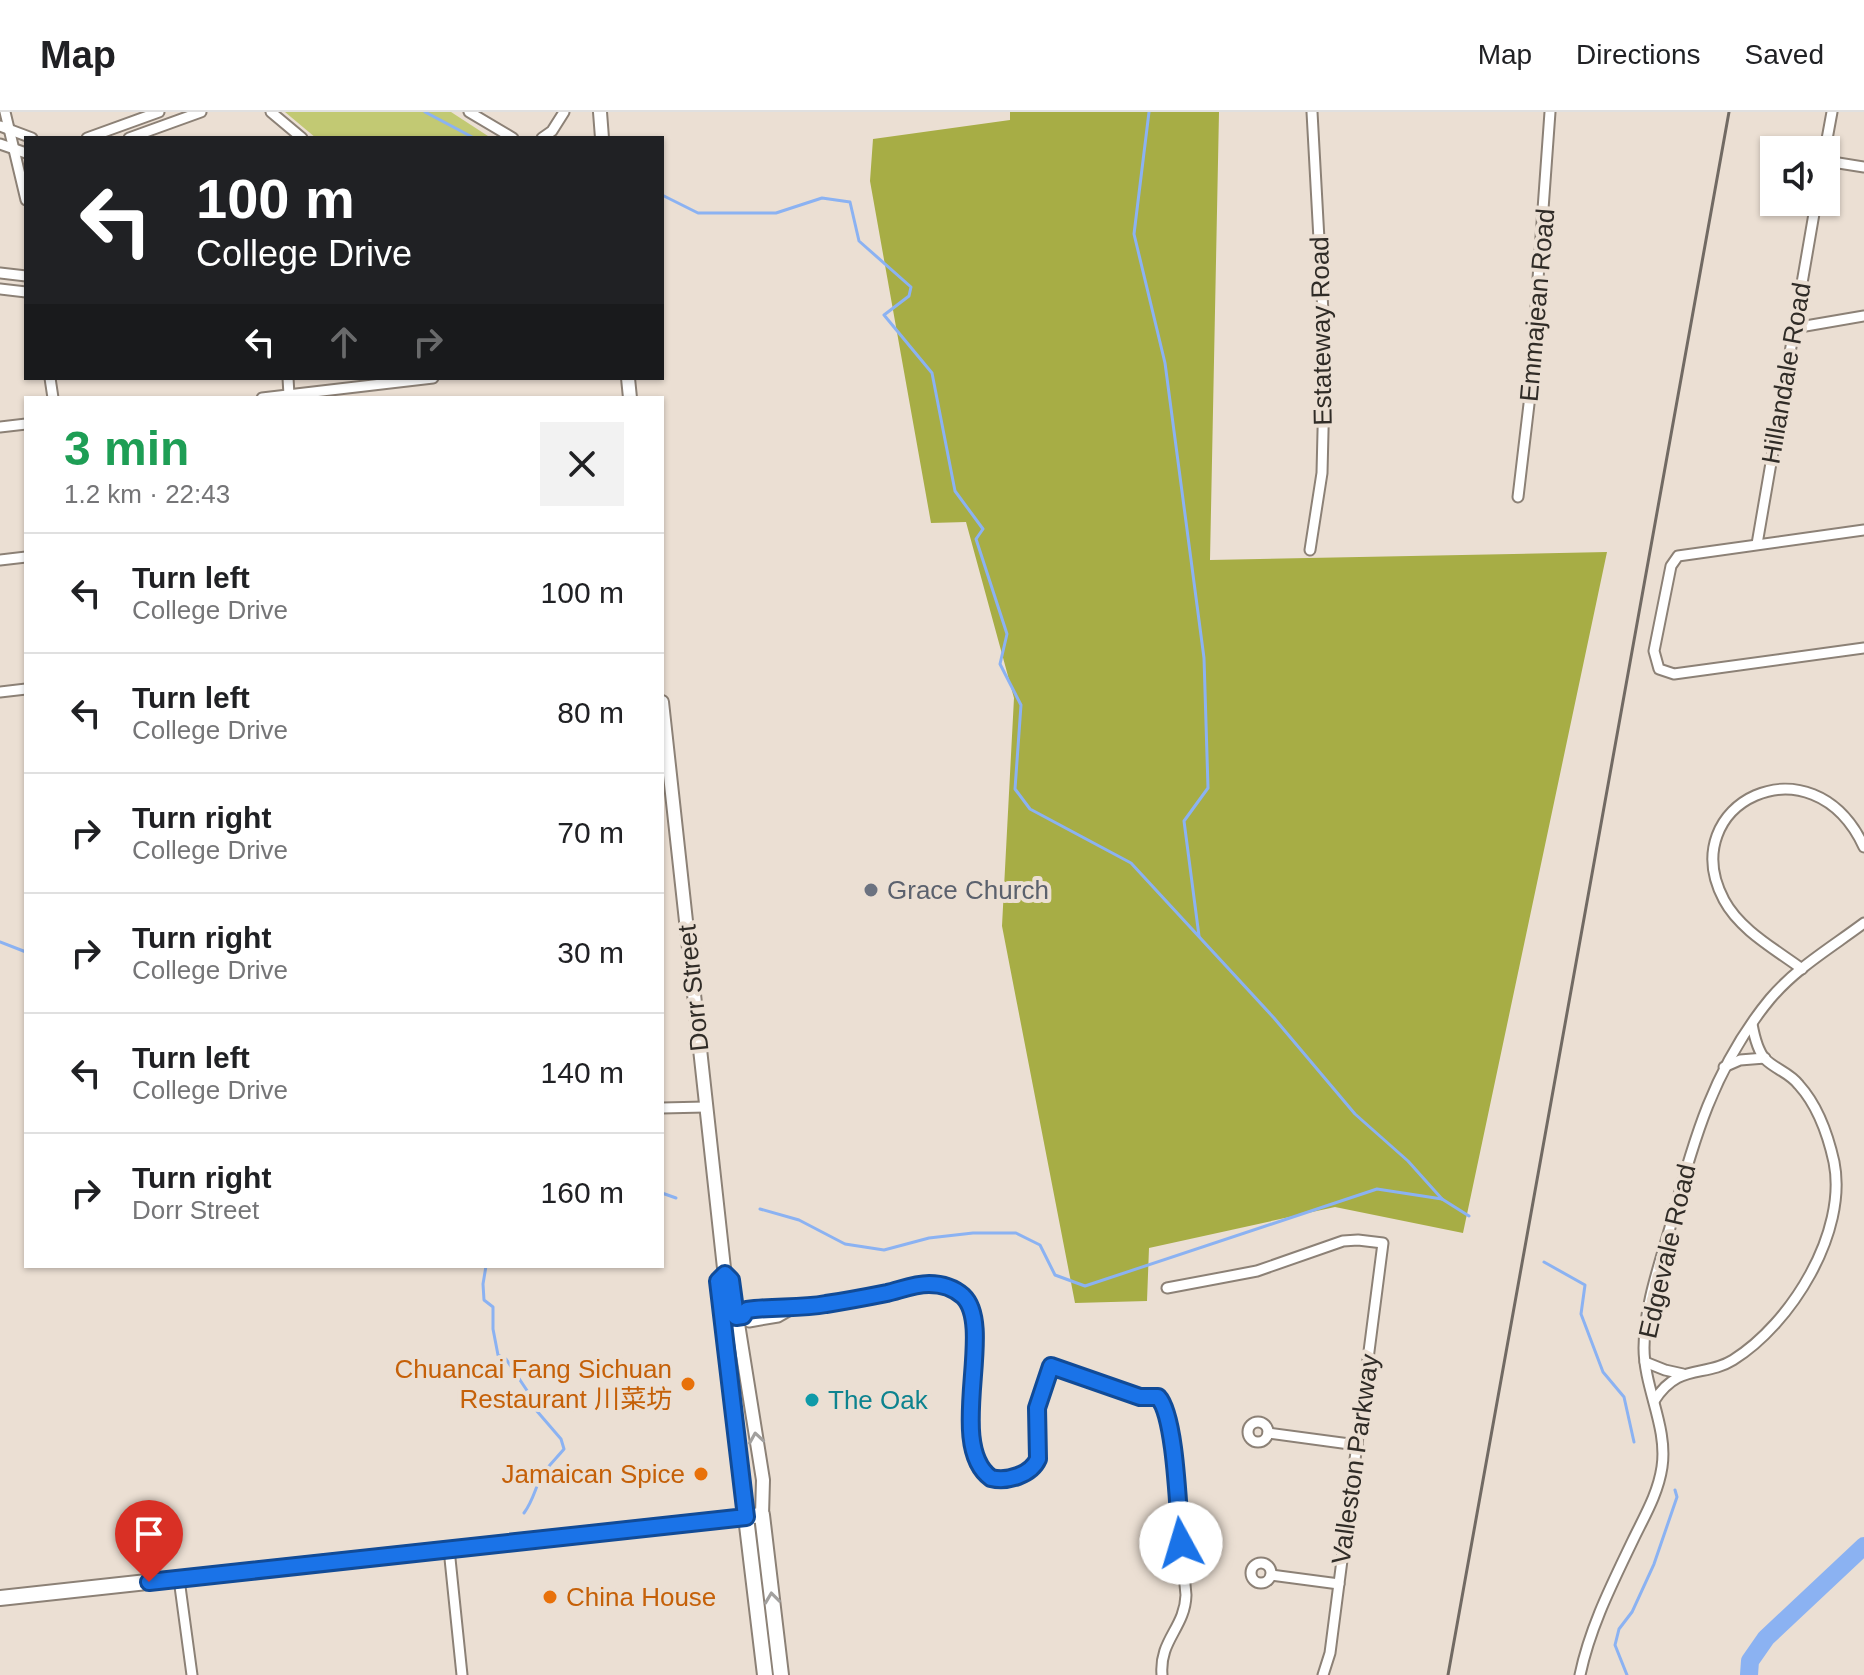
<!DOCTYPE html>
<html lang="en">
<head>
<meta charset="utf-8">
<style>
  body { margin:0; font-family:Arial,"Noto Sans SC",sans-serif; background:#f2f2f2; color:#202124; height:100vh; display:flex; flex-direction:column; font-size:30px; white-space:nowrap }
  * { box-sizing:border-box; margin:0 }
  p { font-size:26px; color:#757577 }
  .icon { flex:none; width:44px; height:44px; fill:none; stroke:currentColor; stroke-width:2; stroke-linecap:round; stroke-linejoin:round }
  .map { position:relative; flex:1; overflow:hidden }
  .drawer { position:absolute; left:24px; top:284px; width:640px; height:872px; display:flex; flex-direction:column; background:#fff; border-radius:0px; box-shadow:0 2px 6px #0004 }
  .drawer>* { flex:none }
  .hud { position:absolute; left:24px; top:24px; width:640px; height:244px; border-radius:0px; box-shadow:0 2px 6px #0004; background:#202124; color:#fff; overflow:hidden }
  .fabs { position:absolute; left:1760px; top:24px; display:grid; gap:16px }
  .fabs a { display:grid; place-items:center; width:80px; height:80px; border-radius:0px; background:#fff; box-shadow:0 2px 6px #0004; font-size:40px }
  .pin { position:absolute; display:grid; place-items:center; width:68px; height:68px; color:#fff; margin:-82px -34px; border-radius:50% 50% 50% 0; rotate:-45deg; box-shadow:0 0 8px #0007 }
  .pin .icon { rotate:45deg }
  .me { position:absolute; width:88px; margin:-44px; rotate:354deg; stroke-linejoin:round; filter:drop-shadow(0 0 6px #0008) }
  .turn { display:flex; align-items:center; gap:28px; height:168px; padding:0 40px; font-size:36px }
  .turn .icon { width:104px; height:104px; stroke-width:2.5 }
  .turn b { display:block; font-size:56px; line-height:68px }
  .lanes { display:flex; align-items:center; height:76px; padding:0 40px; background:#0003; justify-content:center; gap:40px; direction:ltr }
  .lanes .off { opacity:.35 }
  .round { display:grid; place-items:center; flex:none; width:84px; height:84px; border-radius:0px; background:#f2f2f2 }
  .head { display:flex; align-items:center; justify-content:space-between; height:136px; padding:0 40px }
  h1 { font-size:48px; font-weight:700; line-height:60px; color:#1e9e55 }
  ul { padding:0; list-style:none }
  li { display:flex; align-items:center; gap:24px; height:120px; padding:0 40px; border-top:2px solid #e0e0e0 }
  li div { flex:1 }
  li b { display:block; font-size:30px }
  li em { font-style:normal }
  header { display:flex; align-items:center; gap:48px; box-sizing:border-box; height:112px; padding:0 40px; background:#fff; border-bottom:2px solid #e0e0e0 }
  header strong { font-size:38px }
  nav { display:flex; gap:44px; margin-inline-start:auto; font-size:28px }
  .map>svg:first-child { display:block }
</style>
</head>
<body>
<header>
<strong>Map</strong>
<nav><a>Map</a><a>Directions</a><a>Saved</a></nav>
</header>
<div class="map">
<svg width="1864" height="1563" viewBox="0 0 1864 1563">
  <rect width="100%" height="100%" fill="#ebdfd3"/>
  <polygon fill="#c2c973" points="285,0 451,0 491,26 316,26"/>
  <polygon fill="#a7ad45" points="1010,0 1219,0 1210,448 1607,440 1463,1121 1335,1095 1149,1136 1147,1189 1075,1191 1002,814 1014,586 966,410 931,411 870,69 873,27 1010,8"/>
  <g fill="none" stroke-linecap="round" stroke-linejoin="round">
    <g stroke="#8bb2f2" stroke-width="3">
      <polyline points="425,0 474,26"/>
      <polyline points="1149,0 1134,122 1165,251 1204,546 1208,676 1184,709 1199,824"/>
      <polyline points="662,83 698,101 776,101 822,86 850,90 859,129 911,175 909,184 884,203 932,261 955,379 983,417 976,427 1007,522 1000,552 1021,593 1015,677 1030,697 1131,751 1274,906 1355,1002 1408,1049 1442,1087"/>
      <polyline points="0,830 26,840"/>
      <polyline points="662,1081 676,1086"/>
      <polyline points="760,1097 799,1108 845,1132 884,1138 929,1126 973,1121 1016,1121 1040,1133 1055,1163 1085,1174 1377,1077 1442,1087 1469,1104"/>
      <polyline points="1544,1150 1585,1173 1581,1202 1603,1260 1624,1285 1634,1330"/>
      <path d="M486,1154L483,1172L484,1188L493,1195V1217L498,1243L506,1247L530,1283L536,1298L561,1327L564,1337C556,1347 545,1356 539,1369C534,1381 532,1390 524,1401"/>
      <polyline points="1627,1563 1615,1533 1619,1517 1632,1500 1654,1452 1677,1385 1675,1378"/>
    </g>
    <polyline stroke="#8bb2f2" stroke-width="18" points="1749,1563 1750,1549 1766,1526 1864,1434"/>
    <g stroke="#8c8176" stroke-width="13">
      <g id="street">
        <polyline points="5,0 26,88"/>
        <polyline points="271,0 302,26"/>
        <polyline points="469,0 513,26"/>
        <polyline points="0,14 32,26"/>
        <polyline points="87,26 159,0"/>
        <polyline points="129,26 201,0"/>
        <polyline points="542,26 552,19 564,0"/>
        <polyline points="0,32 26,41"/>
        <polyline points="1825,38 1832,0"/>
        <polyline points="1826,49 1864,55"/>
        <polyline points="0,161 26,164"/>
        <polyline points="0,177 26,180"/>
        <polyline points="1794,216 1864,204"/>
        <polyline points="50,266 53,286"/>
        <polyline points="288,266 289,283"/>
        <polyline points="262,286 433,266"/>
        <polyline points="0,315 26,312"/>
        <polyline points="1518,385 1529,292 1550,0"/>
        <polyline points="1864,418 1678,444 1671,454 1654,539 1659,557 1674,562 1864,536"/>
        <polyline points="1757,432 1816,90"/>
        <polyline points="1310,438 1322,361 1325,237 1312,0"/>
        <polyline points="0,448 26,445"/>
        <polyline points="0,580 26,577"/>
        <path d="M1802,857C1775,837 1740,818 1724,788C1673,692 1812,623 1864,735"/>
        <polyline points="1724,955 1740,948 1765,946"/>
        <polyline points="662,996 705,995"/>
        <polyline points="1167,1176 1257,1159 1343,1129 1358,1128 1383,1131 1330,1541 1323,1563"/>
        <polyline points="740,1204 743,1204 749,1210 778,1205 792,1197"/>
        <path d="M743,1204L747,1198C773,1194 798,1197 825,1193C845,1189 865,1185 885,1181C900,1178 916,1171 932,1172C946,1172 961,1180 969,1191C990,1225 945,1352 998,1368C1013,1367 1032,1362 1038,1347L1037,1296L1051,1254L1140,1285H1158L1165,1294L1170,1314L1186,1483C1185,1516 1159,1528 1162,1563"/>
        <polyline points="1645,1250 1665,1258 1683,1262"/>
        <path d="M1654,1289C1679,1250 1704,1266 1733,1248C1791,1212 1848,1120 1834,1050C1828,1023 1818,994 1799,973C1790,961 1775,957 1765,947C1758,939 1754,923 1752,912"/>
        <circle cx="1258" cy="1320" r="10"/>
        <polyline points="1268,1321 1357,1333"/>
        <polyline points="449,1437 462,1563"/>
        <circle cx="1261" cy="1461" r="10"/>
        <polyline points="1271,1463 1339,1472"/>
        <polyline points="179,1467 192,1563"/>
        <path d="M1580,1563C1590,1515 1612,1472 1633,1428C1644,1405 1658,1382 1662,1355C1668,1315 1644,1276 1644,1236C1644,1195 1660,1151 1671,1112C1693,1029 1714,955 1770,887C1796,856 1832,835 1864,811"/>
      </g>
    </g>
    <g stroke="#8c8176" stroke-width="16">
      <g id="secondary">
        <polyline points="600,0 602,26"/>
        <polyline points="628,266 630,286"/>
        <polyline points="662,590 724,1156 725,1162 731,1168 763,1368 762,1403"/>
        <polyline points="725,1162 718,1169 746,1405"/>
      </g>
    </g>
    <g stroke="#8c8176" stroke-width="18">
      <g id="primary">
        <polyline points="746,1405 765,1563"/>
        <polyline points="0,1486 762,1403 781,1563"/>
      </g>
    </g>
    <use href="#street" stroke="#fff" stroke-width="9"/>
    <use href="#secondary" stroke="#fff" stroke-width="12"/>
    <use href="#primary" stroke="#fff" stroke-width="14"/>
    <polyline stroke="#716a63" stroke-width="3" points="1448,1563 1729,0"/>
  </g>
  <defs><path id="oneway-chevron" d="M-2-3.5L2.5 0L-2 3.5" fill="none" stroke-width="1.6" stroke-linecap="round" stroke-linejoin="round" transform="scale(2)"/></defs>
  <g stroke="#a2a09e">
    <use href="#oneway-chevron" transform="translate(756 1326) rotate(-99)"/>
    <use href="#oneway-chevron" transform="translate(772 1486) rotate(-97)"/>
  </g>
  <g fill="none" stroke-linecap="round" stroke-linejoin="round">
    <g stroke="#114b97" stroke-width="20">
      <path id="route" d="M149,1470L746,1405L718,1169L725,1162L731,1168L736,1205L743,1204L747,1198C774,1194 799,1197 826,1192C846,1189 867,1185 887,1181C900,1178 914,1172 929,1172C941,1172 954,1176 963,1184C996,1215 945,1333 991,1366C1007,1370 1031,1363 1038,1347L1037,1296L1051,1254L1140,1285H1158C1176,1304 1178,1401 1181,1431"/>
    </g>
    <use href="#route" stroke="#1a73e8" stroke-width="14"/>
  </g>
  <circle fill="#6b7280" stroke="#ebdfd3" stroke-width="3" cx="871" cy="778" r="8"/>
  <g fill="#e8710a" stroke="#ebdfd3" stroke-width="3">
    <circle cx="688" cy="1272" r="8"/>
    <circle cx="701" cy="1362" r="8"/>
    <circle cx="550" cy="1485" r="8"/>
  </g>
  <circle fill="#0f9aa8" stroke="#ebdfd3" stroke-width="3" cx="812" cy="1288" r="8"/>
  <g text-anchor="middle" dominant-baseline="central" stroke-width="8" stroke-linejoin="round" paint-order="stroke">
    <g font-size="26" fill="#302c27" stroke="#ebdfd3">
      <text transform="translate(1537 193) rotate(-85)">Emmajean Road</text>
      <text transform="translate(1321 219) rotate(-91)">Estateway Road</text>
      <text transform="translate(1786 261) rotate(-80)">Hillandale Road</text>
      <text transform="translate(693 876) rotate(-96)">Dorr Street</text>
      <text transform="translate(1667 1139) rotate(-77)">Edgevale Road</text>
      <text transform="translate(1355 1347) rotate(-82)">Valleston Parkway</text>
    </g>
    <g font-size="26" fill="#5b616d" stroke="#ebdfd3" text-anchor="start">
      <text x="887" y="778">Grace Church</text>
    </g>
    <g font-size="26" fill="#c56008" stroke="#ebdfd3" text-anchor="end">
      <text x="672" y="1257">Chuancai Fang Sichuan<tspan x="672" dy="30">Restaurant 川菜坊</tspan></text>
      <text x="685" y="1362">Jamaican Spice</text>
      <text x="566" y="1485" text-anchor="start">China House</text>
    </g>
    <g font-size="26" fill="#0d838f" stroke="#ebdfd3" text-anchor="start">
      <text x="828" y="1288">The Oak</text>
    </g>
  </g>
</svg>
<div class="fabs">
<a><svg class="icon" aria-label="sound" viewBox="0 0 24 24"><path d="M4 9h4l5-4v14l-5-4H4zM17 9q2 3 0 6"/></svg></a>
</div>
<div class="pin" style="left:149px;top:1470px;background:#d93025"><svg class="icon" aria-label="arrive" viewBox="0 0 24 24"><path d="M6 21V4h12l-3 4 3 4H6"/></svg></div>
<svg class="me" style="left:1181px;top:1431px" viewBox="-20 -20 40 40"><circle r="19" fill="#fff"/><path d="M0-13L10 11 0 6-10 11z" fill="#1a73e8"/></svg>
<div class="hud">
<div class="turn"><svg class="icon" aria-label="left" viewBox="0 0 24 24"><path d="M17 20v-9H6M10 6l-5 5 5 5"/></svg><div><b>100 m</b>College Drive</div></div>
<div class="lanes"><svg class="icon" aria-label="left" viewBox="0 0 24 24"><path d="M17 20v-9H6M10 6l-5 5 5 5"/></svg><svg class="icon off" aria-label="ahead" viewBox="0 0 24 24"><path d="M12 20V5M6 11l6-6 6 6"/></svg><svg class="icon off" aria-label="right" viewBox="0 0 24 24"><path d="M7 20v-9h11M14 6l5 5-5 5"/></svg></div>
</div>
<section class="drawer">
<div class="head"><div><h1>3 min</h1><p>1.2 km · 22:43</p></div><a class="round"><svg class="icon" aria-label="close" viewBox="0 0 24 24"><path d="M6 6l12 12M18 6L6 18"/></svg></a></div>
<ul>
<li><svg class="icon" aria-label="left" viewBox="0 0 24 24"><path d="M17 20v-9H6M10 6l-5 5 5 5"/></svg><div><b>Turn left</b><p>College Drive</p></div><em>100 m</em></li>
<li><svg class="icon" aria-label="left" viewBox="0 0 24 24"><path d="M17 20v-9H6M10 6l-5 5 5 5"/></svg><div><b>Turn left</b><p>College Drive</p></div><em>80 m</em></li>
<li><svg class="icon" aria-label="right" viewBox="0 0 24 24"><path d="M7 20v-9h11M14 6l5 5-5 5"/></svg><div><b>Turn right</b><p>College Drive</p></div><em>70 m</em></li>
<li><svg class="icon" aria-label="right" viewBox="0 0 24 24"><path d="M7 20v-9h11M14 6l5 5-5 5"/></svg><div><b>Turn right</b><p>College Drive</p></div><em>30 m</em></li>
<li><svg class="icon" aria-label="left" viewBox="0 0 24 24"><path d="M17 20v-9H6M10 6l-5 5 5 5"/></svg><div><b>Turn left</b><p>College Drive</p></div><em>140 m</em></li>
<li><svg class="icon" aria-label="right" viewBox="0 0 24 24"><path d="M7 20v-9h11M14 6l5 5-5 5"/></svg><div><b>Turn right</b><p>Dorr Street</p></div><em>160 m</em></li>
</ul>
</section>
</div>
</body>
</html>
